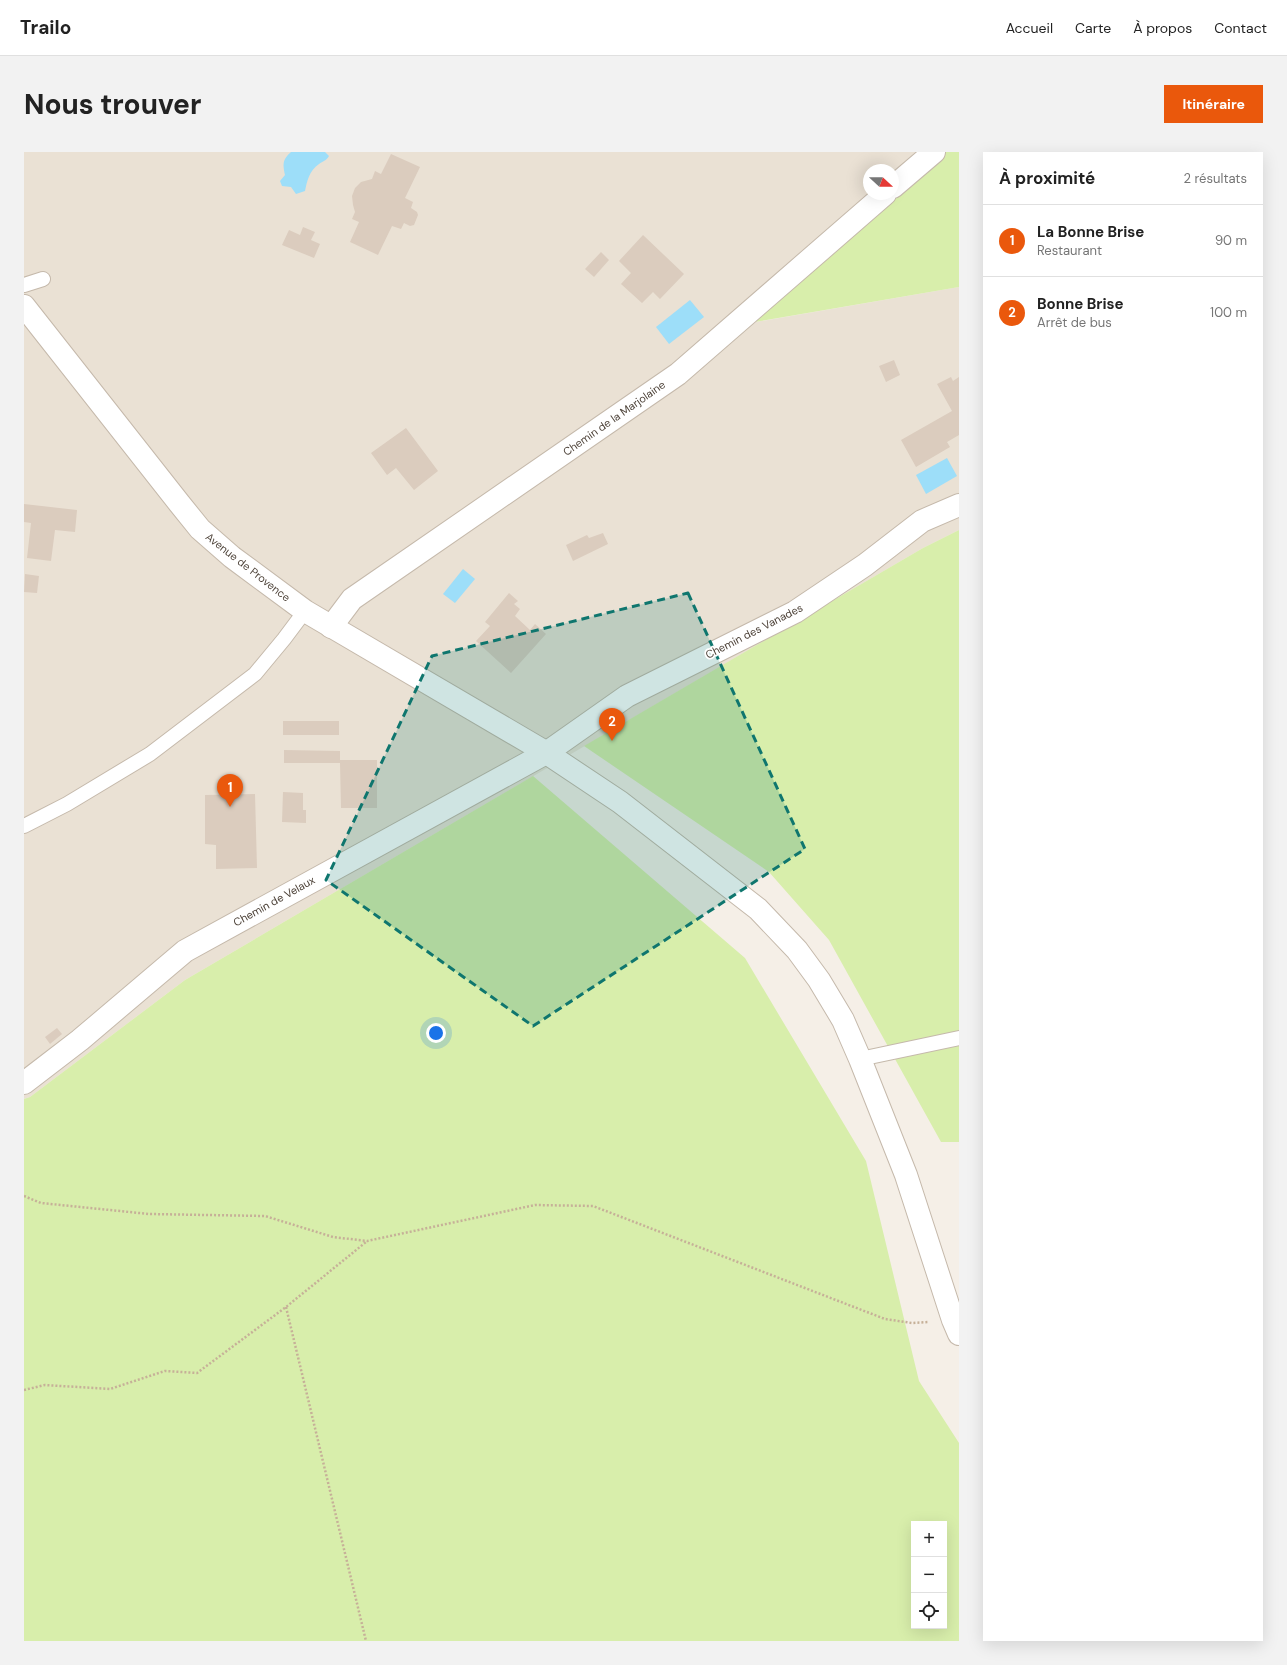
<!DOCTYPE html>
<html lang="fr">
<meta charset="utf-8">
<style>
:root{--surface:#fff;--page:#f2f2f2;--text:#222;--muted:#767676;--line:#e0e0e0;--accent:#ea580c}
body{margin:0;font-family:"DM Sans",sans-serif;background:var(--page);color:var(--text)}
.controls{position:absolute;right:12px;bottom:12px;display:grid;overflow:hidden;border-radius:0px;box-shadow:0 4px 16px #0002}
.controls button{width:36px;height:36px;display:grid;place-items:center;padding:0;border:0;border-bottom:1px solid var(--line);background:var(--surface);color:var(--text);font:20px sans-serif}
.compass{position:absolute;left:839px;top:12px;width:36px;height:36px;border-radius:50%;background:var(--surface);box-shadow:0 4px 16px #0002;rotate:111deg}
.you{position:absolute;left:412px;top:881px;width:14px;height:14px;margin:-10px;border:3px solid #fff;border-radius:50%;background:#1a73e8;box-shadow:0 0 0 6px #1a73e833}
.badge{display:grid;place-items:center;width:26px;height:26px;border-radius:50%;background:var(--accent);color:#fff;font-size:13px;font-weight:700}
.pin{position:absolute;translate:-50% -33px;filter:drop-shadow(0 1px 2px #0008)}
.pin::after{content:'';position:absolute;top:21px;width:14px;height:12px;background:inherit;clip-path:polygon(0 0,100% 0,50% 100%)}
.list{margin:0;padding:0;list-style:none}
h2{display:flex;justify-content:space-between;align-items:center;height:52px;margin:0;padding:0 16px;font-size:17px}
h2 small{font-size:13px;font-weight:400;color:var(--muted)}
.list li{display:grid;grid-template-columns:26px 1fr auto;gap:12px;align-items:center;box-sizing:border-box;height:72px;padding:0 16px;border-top:1px solid var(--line)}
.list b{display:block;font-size:15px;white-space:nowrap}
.list p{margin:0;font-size:13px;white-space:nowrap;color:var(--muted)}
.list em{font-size:13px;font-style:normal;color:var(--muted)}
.icon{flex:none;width:22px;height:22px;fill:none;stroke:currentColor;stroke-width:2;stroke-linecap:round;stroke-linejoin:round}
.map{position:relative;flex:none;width:935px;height:1489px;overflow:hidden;border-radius:0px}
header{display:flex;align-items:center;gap:24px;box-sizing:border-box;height:56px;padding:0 20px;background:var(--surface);border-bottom:1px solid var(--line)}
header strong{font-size:19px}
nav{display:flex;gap:22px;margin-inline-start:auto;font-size:14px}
.intro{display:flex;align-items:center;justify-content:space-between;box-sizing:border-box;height:96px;padding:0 24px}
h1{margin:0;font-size:28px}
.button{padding:10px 18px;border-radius:0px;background:var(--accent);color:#fff;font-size:14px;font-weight:700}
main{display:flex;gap:24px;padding:0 24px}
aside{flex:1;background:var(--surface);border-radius:0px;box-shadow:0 4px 16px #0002}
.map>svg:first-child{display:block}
.residential{fill:#eae1d4}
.green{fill:#d8eeab;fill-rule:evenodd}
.water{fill:#9ddef9}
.building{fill:#dbccbe}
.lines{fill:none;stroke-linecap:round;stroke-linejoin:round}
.service-casing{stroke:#c5b9ab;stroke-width:16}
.minor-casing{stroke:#c5b9ab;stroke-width:24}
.tertiary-casing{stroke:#c5b9ab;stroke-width:24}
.path{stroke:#c6b098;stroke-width:2.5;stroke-dasharray:2 2;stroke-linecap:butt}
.service{stroke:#fff;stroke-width:14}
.minor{stroke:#fff;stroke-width:22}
.tertiary{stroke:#fff;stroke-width:22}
.marked{fill:#0f766e;fill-opacity:0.2;stroke:#0f766e;stroke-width:3;stroke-dasharray:8 5;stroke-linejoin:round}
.labels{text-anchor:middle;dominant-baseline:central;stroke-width:3.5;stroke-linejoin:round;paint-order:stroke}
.street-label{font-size:11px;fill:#4a3f35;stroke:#fff}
</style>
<header>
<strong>Trailo</strong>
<nav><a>Accueil</a><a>Carte</a><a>À propos</a><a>Contact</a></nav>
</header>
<div class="intro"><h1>Nous trouver</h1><a class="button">Itinéraire</a></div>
<main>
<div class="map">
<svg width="935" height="1489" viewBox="0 0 935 1489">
<rect width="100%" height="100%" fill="#f5efe7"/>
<path class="residential" d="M 0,0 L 906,0 L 869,35 L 869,18 L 845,18 L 845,42 L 726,171 L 935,135 L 935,378 L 899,396 L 161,828 L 6,945 L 0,947 Z"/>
<g class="green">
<path d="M 906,0 L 935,0 L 935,135 L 725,171 Z"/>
<path d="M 935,378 L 935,990 L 917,990 L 805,788 L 745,720 L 560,594 L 899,396 Z"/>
<path d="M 509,624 L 721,806 L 842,1009 L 895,1229 L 935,1291 L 935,1489 L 0,1489 L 0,947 L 6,945 L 161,828 ZM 890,1372 L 920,1372 L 920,1474 L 890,1474 Z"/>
</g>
<g class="water">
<path d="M 267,0 L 301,0 L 305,4 C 302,9 299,9 295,12 C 285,19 283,29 281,39 L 272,42 L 267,35 L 258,34 L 256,29 L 261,23 C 259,12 258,8 267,0 Z"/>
<path d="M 666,148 L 680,165 L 645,192 L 632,175 Z"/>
<path d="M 923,306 L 933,324 L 902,342 L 892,323 Z"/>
<path d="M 439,417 L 451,427 L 431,451 L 419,442 Z"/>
</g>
<g class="building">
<path d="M 367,2 L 396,15 L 381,46 L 389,50 L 387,56 L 393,60 L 394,63 L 390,73 L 386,74 L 380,71 L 377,77 L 368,74 L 354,103 L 326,90 L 335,70 L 328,67 L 331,60 L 329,53 L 328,44 L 331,36 L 337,30 L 348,27 L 351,19 L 357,22 Z"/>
<path d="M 279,75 L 291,80 L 287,88 L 296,92 L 290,106 L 258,93 L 265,78 L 276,83 Z"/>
<path d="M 619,83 L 660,122 L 636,147 L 629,140 L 618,151 L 597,132 L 607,121 L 595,109 Z"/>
<path d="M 577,100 L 585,108 L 570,125 L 561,117 Z"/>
<path d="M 870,208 L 876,223 L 862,230 L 855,214 Z"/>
<path d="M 927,225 L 929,229 L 935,225 L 935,283 L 923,290 L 926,295 L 892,315 L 877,288 L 928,259 L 913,232 Z"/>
<path d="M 382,276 L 414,319 L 390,338 L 372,316 L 363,323 L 347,301 Z"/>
<path d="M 0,352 L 53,358 L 51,380 L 31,378 L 27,409 L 3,406 L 7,371 L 0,370 Z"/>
<path d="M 579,381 L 584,392 L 549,409 L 542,393 L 563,383 L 565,386 Z"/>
<path d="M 1,422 L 15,424 L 13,441 L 0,440 Z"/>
<path d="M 485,441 L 494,449 L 490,452 L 496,457 L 491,464 L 506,478 L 511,472 L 522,482 L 487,521 L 452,489 L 466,474 L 461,470 Z"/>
<rect x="259" y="569" width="56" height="14"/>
<path d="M 260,598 L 316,599 L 316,608 L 353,608 L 353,656 L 317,656 L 316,611 L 260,611 Z"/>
<path d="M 259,640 L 279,641 L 279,658 L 282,658 L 282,671 L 258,670 Z"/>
<path d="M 231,642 L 233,716 L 192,717 L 192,693 L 181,692 L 181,643 Z"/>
<path d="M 33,876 L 38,882 L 26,892 L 21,885 Z"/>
</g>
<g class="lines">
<g class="service-casing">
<g id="service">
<path d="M 0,133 L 19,127"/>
<path d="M 0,674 L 43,652 L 126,602 L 231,522 L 260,487 L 281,459"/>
<path d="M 836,907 L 935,886"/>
</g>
</g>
<g class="minor-casing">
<g id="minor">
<path d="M 869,35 L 910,0"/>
<path d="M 307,475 L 328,447 L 654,222 L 861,42"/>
<path d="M 0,931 L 56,888 L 161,799 L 522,601 L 603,544 L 771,460 L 841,413 L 898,369 L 935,353"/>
</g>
</g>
<g class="tertiary-casing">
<path id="tertiary" d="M 0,154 L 155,351 L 176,377 L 208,405 L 281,459 L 518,598 L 596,650 L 734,757 L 773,798 L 795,828 L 819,868 L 836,907 L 882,1023 L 929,1168 L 935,1182"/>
</g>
<g class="path">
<path d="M 0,1044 L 17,1051 L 125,1062 L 241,1064 L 309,1085 L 343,1089 L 511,1053 L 569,1054 L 861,1167 L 888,1171 L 905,1170"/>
<path d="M 262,1155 L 342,1489"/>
<path d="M 0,1238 L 21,1233 L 86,1237 L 141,1219 L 173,1221 L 262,1155 L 342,1090"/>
</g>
<use href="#service" class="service"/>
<use href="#minor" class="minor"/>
<use href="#tertiary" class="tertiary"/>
</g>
<path class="marked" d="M 664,441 L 781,697 L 509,874 L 302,728 L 408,504 Z"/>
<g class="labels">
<g class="street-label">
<text transform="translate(590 266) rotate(-35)">Chemin de la Marjolaine</text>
<text transform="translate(224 415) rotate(38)">Avenue de Provence</text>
<text transform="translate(730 479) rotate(-27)">Chemin des Vanades</text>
<text transform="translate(250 749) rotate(-29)">Chemin de Velaux</text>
</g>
</g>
</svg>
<div class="controls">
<button>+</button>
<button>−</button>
<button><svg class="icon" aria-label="locate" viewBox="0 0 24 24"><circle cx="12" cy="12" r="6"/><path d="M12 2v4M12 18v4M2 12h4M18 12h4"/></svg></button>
</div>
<svg class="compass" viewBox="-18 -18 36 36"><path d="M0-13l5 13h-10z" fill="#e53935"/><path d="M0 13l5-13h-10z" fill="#767676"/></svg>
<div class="you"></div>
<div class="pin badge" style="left:206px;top:655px">1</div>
<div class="pin badge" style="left:588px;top:589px">2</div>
</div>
<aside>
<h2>À proximité<small>2 résultats</small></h2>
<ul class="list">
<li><span class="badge">1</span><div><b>La Bonne Brise</b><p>Restaurant</p></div><em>90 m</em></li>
<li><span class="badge">2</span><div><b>Bonne Brise</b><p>Arrêt de bus</p></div><em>100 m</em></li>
</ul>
</aside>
</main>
